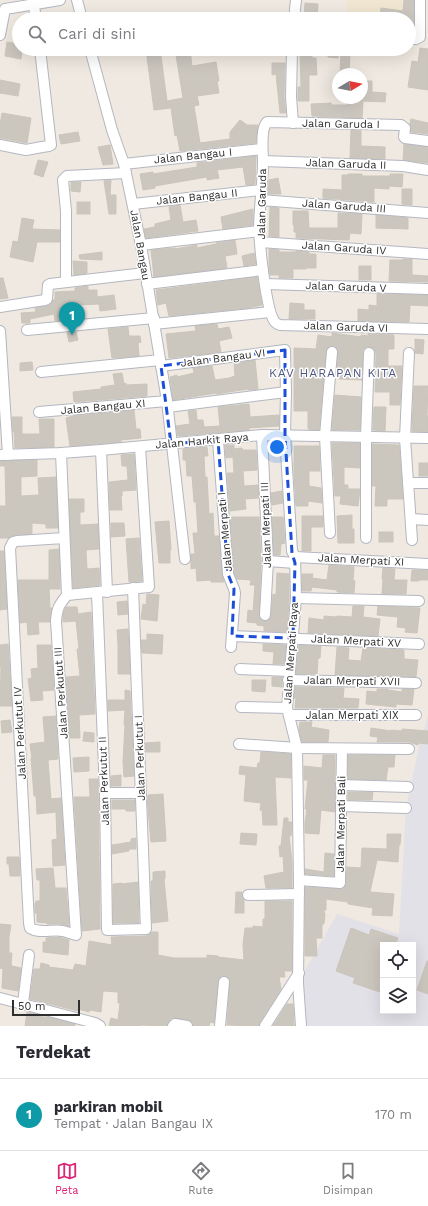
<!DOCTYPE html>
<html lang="id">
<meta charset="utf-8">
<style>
:root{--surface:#fff;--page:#f2f2f3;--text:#2b2b33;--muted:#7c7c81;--line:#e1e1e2;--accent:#db2777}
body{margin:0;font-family:"Work Sans",sans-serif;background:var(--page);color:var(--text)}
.controls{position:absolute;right:12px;bottom:12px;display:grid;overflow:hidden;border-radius:0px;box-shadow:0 4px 16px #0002}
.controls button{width:36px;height:36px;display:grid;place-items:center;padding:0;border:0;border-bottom:1px solid var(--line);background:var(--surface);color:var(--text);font:20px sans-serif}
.compass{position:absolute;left:332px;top:68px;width:36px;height:36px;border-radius:50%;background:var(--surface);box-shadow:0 4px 16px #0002;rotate:80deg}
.scale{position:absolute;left:12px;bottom:10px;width:68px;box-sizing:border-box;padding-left:4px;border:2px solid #2e2e2e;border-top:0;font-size:11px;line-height:14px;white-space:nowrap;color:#2e2e2e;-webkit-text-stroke:3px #fff;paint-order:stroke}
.you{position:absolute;left:277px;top:447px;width:14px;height:14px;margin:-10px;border:3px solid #fff;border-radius:50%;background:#1a73e8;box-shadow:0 0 0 6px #1a73e833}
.badge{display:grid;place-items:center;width:26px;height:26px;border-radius:50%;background:var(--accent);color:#fff;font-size:13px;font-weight:700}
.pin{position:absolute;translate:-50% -33px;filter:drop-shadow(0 1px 2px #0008)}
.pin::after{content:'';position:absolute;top:21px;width:14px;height:12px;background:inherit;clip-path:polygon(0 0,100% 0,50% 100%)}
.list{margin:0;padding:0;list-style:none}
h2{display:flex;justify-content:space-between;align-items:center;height:52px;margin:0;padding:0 16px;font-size:17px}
h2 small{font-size:13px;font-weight:400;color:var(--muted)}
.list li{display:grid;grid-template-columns:26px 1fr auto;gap:12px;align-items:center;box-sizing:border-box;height:72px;padding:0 16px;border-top:1px solid var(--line)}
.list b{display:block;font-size:15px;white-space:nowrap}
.list p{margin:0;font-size:13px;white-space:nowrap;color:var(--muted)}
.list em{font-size:13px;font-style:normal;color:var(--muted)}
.icon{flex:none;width:22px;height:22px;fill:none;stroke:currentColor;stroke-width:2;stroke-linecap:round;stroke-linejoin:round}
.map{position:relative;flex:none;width:428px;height:1026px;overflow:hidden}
.search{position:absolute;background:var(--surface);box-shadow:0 4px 16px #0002;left:12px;right:12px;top:12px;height:44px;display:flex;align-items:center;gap:10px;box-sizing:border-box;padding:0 14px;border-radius:22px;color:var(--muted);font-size:15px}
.sheet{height:124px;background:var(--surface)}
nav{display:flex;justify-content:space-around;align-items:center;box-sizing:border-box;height:56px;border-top:1px solid var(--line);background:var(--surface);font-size:11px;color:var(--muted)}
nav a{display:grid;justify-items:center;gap:2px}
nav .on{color:var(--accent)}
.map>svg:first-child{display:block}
.industrial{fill:#e3e1e8;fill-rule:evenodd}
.education{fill:#f0e6d1}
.building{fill:#cbc7bf;stroke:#cbc5ba}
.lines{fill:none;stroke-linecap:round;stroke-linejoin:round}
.minor-casing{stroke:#b4b7c1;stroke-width:12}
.minor{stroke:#fff;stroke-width:10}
.marked{fill:none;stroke:#1d4ed8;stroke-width:3;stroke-dasharray:8 5;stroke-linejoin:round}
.labels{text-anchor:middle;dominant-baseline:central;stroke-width:3;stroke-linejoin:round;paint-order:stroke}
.street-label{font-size:11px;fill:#2e2e2e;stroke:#fff}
.neighbourhood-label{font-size:12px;letter-spacing:1px;fill:#4d5680;stroke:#fff}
</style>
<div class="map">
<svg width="428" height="1026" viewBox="0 0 428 1026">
<rect width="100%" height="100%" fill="#efe9e1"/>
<path class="industrial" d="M 428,716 L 428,1026 L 301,1026 L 298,983 L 337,914 L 399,934 L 406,808 L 419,747 ZM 383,945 L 413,945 L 413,1011 L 383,1011 Z"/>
<path class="education" d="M 347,0 L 419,0 L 417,38 L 409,37 L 409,19 L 347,19 Z"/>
<g class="building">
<path d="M 404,0 L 414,0 L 414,32 L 409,32 L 409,19 L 380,19 L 381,8 L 403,11 Z"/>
<path d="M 305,3 L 318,4 L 317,19 L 304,19 Z"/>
<path d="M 7,42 L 19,44 L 19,49 L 22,49 L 21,59 L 5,56 Z"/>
<path d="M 420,48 L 428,49 L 428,90 L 408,87 L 412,61 L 418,62 Z"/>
<path d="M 146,49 L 160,49 L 167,101 L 183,98 L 175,49 L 190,49 L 192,66 L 216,62 L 219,81 L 217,81 L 219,93 L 197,96 L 199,105 L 194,106 L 200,143 L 230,139 L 230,132 L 240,120 L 247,125 L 258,125 L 256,143 L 180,151 L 177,135 L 175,136 L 171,108 L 154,110 Z"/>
<path d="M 300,49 L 312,49 L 312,58 L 316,58 L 317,75 L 309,75 L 309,101 L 298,101 L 298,87 L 301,87 Z"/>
<path d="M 328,49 L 339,49 L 338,58 L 328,57 Z"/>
<path d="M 341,53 L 350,53 L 349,74 L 340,74 Z"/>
<path d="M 272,63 L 285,63 L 284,97 L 286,113 L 280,113 L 276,74 L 272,75 Z"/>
<path d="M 0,80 L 20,84 L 18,96 L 0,93 Z"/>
<path d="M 363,81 L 372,81 L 372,92 L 386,93 L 385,102 L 363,101 L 362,118 L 312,116 L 311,104 L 331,103 L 332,105 L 347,105 L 347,98 L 362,98 Z"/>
<path d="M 2,113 L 31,118 L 27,143 L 0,138 L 0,125 Z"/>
<path d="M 411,119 L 428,123 L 428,134 L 411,132 L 410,124 Z"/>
<path d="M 351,130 L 361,131 L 361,146 L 385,147 L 385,159 L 350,158 Z"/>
<path d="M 78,132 L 80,141 L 61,144 L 59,135 Z"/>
<path d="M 404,144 L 428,147 L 428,163 L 403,160 Z"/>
<path d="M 110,145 L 113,164 L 103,165 L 98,147 Z"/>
<path d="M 256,156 L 255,184 L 246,185 L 243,167 L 217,170 L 219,178 L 207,180 L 207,177 L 155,186 L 155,188 L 143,190 L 140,174 L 153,172 L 153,174 L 197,167 L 197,163 Z"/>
<path d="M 38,160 L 48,162 L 43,177 L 34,174 Z"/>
<path d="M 348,174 L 362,174 L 362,176 L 390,176 L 390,174 L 403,174 L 402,187 L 389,186 L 389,189 L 374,188 L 374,202 L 323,198 L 323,189 L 342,190 L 342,175 L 348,175 Z"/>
<path d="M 278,178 L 281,194 L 268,194 L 269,180 Z"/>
<path d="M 111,180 L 110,195 L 116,195 L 116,214 L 109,214 L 104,181 Z"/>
<path d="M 71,182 L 81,182 L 80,192 L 71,191 Z"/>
<path d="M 402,189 L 412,189 L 412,205 L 402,204 Z"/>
<rect x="77" y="202" width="13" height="12"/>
<path d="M 180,205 L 183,222 L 196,220 L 198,231 L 146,238 L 144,229 L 155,227 L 155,224 L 171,220 L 169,207 Z"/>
<path d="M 270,207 L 279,208 L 279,237 L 269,236 Z"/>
<path d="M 253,209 L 253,225 L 223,229 L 221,217 Z"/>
<path d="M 293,211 L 308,211 L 309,228 L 338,228 L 338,213 L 362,214 L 361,234 L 350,233 L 349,240 L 296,238 L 296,232 L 294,232 L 294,225 L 293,225 Z"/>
<path d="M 376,215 L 408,218 L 408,229 L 376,228 Z"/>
<path d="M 22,218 L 34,220 L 32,229 L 60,230 L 60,242 L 37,242 L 33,262 L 10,257 L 13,241 L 18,242 Z"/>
<path d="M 235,240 L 237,254 L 225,256 L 227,268 L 154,277 L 151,250 L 175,248 L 175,249 L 197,245 L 197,248 L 216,244 L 216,243 Z"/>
<path d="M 269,249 L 279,250 L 279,252 L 296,252 L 296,251 L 309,252 L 309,254 L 316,254 L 316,268 L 306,268 L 306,269 L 293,269 L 293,278 L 279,278 L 279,275 L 270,275 L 269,265 Z"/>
<path d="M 102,252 L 102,260 L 80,259 L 79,255 Z"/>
<path d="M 254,253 L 256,264 L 244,266 L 242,256 Z"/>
<path d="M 403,259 L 412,259 L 412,275 L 428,276 L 428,282 L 389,281 L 390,260 L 403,260 Z"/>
<path d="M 73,261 L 87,262 L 87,273 L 74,275 Z"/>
<rect x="359" y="266" width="12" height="14"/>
<path d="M 257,277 L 262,305 L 248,308 L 169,316 L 166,303 L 158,305 L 156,290 Z"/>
<path d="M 0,278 L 3,278 L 8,298 L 0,299 Z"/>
<path d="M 88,286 L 88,290 L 97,290 L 97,297 L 114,295 L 116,309 L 100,311 L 99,304 L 77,305 L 78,319 L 55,321 L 54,314 L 30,319 L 30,323 L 22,323 L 21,313 L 36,312 L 35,308 L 50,305 L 53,300 L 55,300 L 55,292 L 75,291 L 75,288 Z"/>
<path d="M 377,294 L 428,295 L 428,306 L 410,305 L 409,322 L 358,321 L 358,309 L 369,310 L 369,305 L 377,306 Z"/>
<path d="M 290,303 L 304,304 L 304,310 L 315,310 L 315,319 L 289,319 Z"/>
<path d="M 217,324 L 218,329 L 229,327 L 232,338 L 219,341 L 221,352 L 169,358 L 166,334 L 196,331 L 195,326 Z"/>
<path d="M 128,327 L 129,336 L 140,336 L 141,342 L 138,343 L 139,356 L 112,358 L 108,329 Z"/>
<path d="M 76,332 L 78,340 L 69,342 L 67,333 Z"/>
<path d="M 332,333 L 361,337 L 361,335 L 368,336 L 368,334 L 394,335 L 394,349 L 388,349 L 388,366 L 402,366 L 400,405 L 390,405 L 390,392 L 375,392 L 376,353 L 373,348 L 370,347 L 366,347 L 363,350 L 362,380 L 339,379 L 339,377 L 336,377 L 338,350 L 335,346 L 330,346 L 327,348 L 326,351 L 319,430 L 308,429 L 308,411 L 294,411 L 294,348 L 316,349 L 318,335 L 332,337 Z"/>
<path d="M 415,339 L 424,340 L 423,354 L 415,353 Z"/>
<path d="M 255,360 L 258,389 L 249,390 L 248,389 L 216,394 L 216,393 L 173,400 L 170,377 L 177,375 L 177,377 L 194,373 L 193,368 L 212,366 L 215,380 L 229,378 L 235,376 L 234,363 Z"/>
<path d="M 32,362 L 33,370 L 20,371 L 20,363 Z"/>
<path d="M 122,373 L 124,384 L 126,383 L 126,385 L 147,384 L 147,396 L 74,402 L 73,392 L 101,389 L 101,387 L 115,385 L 113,374 Z"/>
<path d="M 414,386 L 428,386 L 427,416 L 428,416 L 428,432 L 412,431 Z"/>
<path d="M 335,395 L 361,397 L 360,430 L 332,430 Z"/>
<path d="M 249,404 L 250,417 L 279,415 L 279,426 L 249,428 L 249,430 L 178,436 L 176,426 L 190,424 L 188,411 L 196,410 L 197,420 L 203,420 L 204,427 L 220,426 L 218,407 Z"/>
<path d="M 374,407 L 386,407 L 385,431 L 373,430 Z"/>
<path d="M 134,410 L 136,429 L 140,429 L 141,438 L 121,440 L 121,442 L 70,446 L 66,418 L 76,415 Z"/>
<path d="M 12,417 L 22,417 L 22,434 L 40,434 L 39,419 L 54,419 L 54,447 L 15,448 L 14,432 L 13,432 Z"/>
<path d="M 332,443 L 360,443 L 360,468 L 344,467 L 344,485 L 348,485 L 348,489 L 360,489 L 358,506 L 340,504 L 341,496 L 335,496 Z"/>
<path d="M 372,444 L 399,445 L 403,499 L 387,499 L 387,506 L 375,506 L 376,486 L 372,486 Z"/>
<path d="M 225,445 L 234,445 L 234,449 L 242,448 L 243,450 L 256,450 L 257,470 L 243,471 L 244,486 L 258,485 L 259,498 L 245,499 L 246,509 L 230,511 L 227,473 L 234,473 L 233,457 L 226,458 Z"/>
<path d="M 294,446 L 319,446 L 320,471 L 309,471 L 309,486 L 321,488 L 322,503 L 308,501 L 308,506 L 296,506 L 294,472 Z"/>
<path d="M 207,447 L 208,456 L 204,456 L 205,477 L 207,477 L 209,514 L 213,513 L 214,536 L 219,536 L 222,574 L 224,582 L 211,582 L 211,580 L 197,581 L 196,568 L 191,569 L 191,554 L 195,554 L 193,533 L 198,533 L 196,502 L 194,502 L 192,476 L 187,476 L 186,460 L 183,460 L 183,449 Z"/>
<path d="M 134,454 L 136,490 L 122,491 L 122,496 L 121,496 L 122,510 L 110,510 L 109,482 L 128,480 L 127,466 L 122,466 L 121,455 Z"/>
<path d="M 37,460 L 37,476 L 21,477 L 21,496 L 39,495 L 38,478 L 56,477 L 58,528 L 46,528 L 46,524 L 32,523 L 32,534 L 16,535 L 11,536 L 8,538 L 0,538 L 0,506 L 6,506 L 5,466 L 0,466 L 0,461 Z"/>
<rect x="419" y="463" width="9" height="13"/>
<path d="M 282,491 L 283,503 L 272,505 L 271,493 Z"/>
<path d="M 69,499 L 84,499 L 84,512 L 80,512 L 80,525 L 98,524 L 99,549 L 86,550 L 87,569 L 99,568 L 100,585 L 73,588 Z"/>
<path d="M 352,515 L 352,529 L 354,529 L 354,543 L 338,543 L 337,516 Z"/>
<path d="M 302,516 L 323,516 L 323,527 L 311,527 L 311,551 L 302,551 Z"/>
<path d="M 230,517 L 259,517 L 261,561 L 259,615 L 259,618 L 262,621 L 268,621 L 271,616 L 273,594 L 276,595 L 277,573 L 289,574 L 289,598 L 287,632 L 264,631 L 264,626 L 257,625 L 257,623 L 247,622 L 248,610 L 253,611 L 255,585 L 250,585 L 251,580 L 237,579 L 234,573 Z"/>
<path d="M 272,517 L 283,517 L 285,543 L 281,544 L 280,555 L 274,555 Z"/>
<path d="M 169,521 L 171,550 L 170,550 L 170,563 L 159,563 L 155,522 Z"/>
<path d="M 111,523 L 124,523 L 125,536 L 111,537 Z"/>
<rect x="379" y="532" width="14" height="10"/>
<path d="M 139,538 L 142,581 L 129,582 L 126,539 Z"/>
<path d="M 59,549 L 60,589 L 49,589 L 50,608 L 52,608 L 50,622 L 38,622 L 39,634 L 28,635 L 27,622 L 20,623 L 18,580 L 49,580 L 49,550 Z"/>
<path d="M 0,551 L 4,551 L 7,609 L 0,610 Z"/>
<path d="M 329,565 L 354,567 L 353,580 L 355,581 L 354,593 L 337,592 L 337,590 L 312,587 L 311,591 L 302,591 L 302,574 L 313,574 L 312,578 L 327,580 Z"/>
<path d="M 383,568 L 395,569 L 394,580 L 407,580 L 406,594 L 382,594 L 383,579 L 382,579 Z"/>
<path d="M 412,570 L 428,570 L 428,580 L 419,580 L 419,581 L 411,581 Z"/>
<path d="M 147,594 L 159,595 L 157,621 L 141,619 L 143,604 L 146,605 Z"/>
<path d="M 127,601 L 128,614 L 118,615 L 117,602 Z"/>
<path d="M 353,606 L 364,606 L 363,617 L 380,619 L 378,636 L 308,633 L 309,618 L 324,620 L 324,616 L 337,617 L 337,616 L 352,617 Z"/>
<path d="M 378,606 L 420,608 L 417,633 L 405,632 L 406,628 L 397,627 L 398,617 L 377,615 Z"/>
<path d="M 66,607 L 77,607 L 78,614 L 91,612 L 95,714 L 79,715 L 80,738 L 70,738 L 66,677 L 80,676 L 77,649 L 79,649 L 76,621 L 63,622 L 63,614 Z"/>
<path d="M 128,629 L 130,674 L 118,674 L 118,644 L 117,630 Z"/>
<path d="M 147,634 L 163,635 L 162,654 L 142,653 L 141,640 L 147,640 Z"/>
<path d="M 8,644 L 12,706 L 0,706 L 1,667 L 0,667 L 0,645 Z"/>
<path d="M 263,644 L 286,645 L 284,664 L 273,664 L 274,652 L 263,651 Z"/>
<path d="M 37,645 L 51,645 L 54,690 L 42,691 L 43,700 L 31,701 L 28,679 L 32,678 L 31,669 L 38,668 Z"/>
<path d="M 299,645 L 321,646 L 320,658 L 318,658 L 317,674 L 296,674 Z"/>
<path d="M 337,647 L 349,648 L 348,660 L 361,661 L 363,648 L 404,650 L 404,659 L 418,660 L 416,677 L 335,675 Z"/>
<path d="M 272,677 L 282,677 L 282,687 L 272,686 Z"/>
<path d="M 252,680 L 266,680 L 265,692 L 252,691 Z"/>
<path d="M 295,687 L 344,688 L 343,698 L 359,699 L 358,708 L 295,708 L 296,698 L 294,698 Z"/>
<path d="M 377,689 L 388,689 L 388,690 L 402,692 L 402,689 L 414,689 L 412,705 L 396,704 L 396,707 L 366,704 L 367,691 L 377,692 Z"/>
<path d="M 125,690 L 130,691 L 134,776 L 124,777 L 123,762 L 125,725 L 124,725 L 125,710 L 108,711 L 108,700 L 125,700 Z"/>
<path d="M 56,716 L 58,759 L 48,760 L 51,799 L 61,798 L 65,865 L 53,866 L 52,840 L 57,839 L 56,812 L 37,814 L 36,796 L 34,796 L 31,758 L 32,758 L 30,744 L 45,742 L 43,717 Z"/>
<path d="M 10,720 L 12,732 L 2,733 L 1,721 Z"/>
<path d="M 300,722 L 312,722 L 311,727 L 329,730 L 328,742 L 302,742 L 299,729 Z"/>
<path d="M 371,728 L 391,731 L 391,730 L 402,731 L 402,729 L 428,731 L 428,744 L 418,743 L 418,745 L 409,742 L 377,742 L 378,737 L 370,736 Z"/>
<path d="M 84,732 L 94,733 L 94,742 L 83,741 Z"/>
<path d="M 160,742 L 160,752 L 146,752 L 145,743 Z"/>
<path d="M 261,752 L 291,754 L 291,778 L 275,777 L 277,825 L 263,825 L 262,810 L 260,810 L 261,803 L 244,801 L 246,775 L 239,774 L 240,766 L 257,768 L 258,763 L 260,763 Z"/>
<path d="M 323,755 L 335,755 L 335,812 L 321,810 L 319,834 L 305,833 L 305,823 L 307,809 L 305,809 L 308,780 L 304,780 L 304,766 L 322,768 Z"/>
<path d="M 348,755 L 395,755 L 394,767 L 388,767 L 386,780 L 348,779 Z"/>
<path d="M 89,757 L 89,771 L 74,772 L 73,758 Z"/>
<path d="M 121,775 L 121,786 L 111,786 L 111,776 Z"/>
<path d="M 89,779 L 98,779 L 100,929 L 82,931 L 74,797 L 90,797 Z"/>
<path d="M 348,792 L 373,792 L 372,800 L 348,800 Z"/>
<path d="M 163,794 L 166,841 L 151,842 L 147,797 L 148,797 L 148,795 Z"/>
<path d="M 112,800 L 135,800 L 135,811 L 126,811 L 126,809 L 112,809 Z"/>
<path d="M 284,818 L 288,818 L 288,822 L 292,822 L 291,836 L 289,836 L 292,862 L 292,888 L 266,888 L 264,876 L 284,872 L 283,856 L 280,857 L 279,846 L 281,846 Z"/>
<path d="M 241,833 L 257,834 L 256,845 L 240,844 Z"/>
<path d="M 387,834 L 401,834 L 400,845 L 399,845 L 398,862 L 377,860 L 370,892 L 394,894 L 392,916 L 372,915 L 373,908 L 348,904 L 348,902 L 326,899 L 326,910 L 324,910 L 324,913 L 325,913 L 324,924 L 322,924 L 322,938 L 316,938 L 317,956 L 305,956 L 305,887 L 340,889 L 343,889 L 346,884 L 347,867 L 361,868 L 362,848 L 387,849 Z"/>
<path d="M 136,838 L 136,849 L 129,849 L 129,851 L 112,854 L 112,845 L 131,842 L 131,839 Z"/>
<path d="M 325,853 L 334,854 L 334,876 L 305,874 L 305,869 L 324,872 Z"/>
<path d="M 7,857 L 19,857 L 20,876 L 10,876 L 9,864 L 7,864 Z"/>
<path d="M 53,868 L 55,888 L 66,888 L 69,926 L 60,924 L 47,924 L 47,923 L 37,922 L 37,913 L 35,913 L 35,903 L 36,903 L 36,901 L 40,901 L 40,880 L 37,880 L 36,869 Z"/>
<path d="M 165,871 L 165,879 L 164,879 L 168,921 L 152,923 L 151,881 L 153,881 L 153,872 Z"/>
<path d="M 138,882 L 139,923 L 113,923 L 113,884 L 122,883 L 122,884 Z"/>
<path d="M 236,892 L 242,892 L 242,896 L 244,900 L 244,913 L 235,913 Z"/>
<path d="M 265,901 L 292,901 L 292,971 L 284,971 L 285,977 L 279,977 L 281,989 L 260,1022 L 259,1026 L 227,1025 L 230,982 L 230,979 L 225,976 L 221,976 L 218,981 L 214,1023 L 210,1022 L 209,1026 L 193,1026 L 191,1021 L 176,1018 L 170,1019 L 167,1026 L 141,1025 L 141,1026 L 109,1026 L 111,1018 L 118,1020 L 120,1003 L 118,1003 L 118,992 L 103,991 L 101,1012 L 90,1010 L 89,1012 L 78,1009 L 78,1011 L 30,999 L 34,969 L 40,969 L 41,963 L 49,965 L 49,967 L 73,970 L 75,964 L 86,966 L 89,941 L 112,945 L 111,937 L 146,936 L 152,932 L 158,932 L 158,955 L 174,958 L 207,958 L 207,955 L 218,956 L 218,957 L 244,960 L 243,945 L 245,928 L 253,928 L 253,926 L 263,927 L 263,919 L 265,919 Z"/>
<path d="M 0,924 L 11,925 L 9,937 L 9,953 L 12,953 L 11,964 L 12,966 L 21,968 L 18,991 L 2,988 L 3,969 L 0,968 Z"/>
<path d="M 351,928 L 369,935 L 371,929 L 398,938 L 395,945 L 383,945 L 383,982 L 380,992 L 353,983 L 355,978 L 336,971 Z"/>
<path d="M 59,937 L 69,940 L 68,955 L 43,952 L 43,942 L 46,942 L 46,938 Z"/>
<path d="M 427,961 L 428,961 L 428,994 L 417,990 Z"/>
<path d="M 287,1004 L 293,1004 L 294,1026 L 273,1026 Z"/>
<path d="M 27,1012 L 36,1014 L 36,1016 L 52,1018 L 75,1024 L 75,1026 L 25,1026 Z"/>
</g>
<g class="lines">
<g class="minor-casing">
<g id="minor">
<path d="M 33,0 L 36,19"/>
<path d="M 77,0 L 82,19"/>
<path d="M 294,19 L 296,0"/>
<path d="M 0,35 L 5,9 L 60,0"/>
<path d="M 409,39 L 416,39 L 420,37 L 420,0"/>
<path d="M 90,49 L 112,130 L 124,164 L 141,245 L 167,401 L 185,559"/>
<path d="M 292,49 L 291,97 L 293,123"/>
<path d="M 428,141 L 405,138 L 404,137 L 405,128 L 401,125 L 267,122 C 260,130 263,150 263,161 C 263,184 259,208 259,231 C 260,247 266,312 275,322 C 277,324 278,324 280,325 L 428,329"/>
<path d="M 0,145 L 26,150 L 42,147 L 49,146 L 51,145 L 40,49"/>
<path d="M 263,161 L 403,166 L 428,170"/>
<path d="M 124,164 L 262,149"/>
<path d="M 261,200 L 428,213"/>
<path d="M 133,204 L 261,190"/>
<path d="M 260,242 L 428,254"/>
<path d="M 141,245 L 259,231"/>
<path d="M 66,282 L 66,211 L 63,180 L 67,176 L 126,173"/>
<path d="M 147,284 L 263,270"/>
<path d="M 265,284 L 428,289"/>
<path d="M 0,307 L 45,300 L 47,299 L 48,285 L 50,284 L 145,273"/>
<path d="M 154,324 L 270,312"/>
<path d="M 27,330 L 154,318"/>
<path d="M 0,331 L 8,455"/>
<path d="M 409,353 L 405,438 L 412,540"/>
<path d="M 161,366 L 285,350 L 286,392 L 285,435 L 292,551 L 295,557 L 296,598 L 287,708 L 297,748 L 299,880 L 298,983 L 301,1026"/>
<path d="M 41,372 L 160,360"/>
<path d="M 168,407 L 286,392"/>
<path d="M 39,412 L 167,401"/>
<path d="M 262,435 L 268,561 L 265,615"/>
<path d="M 218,440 L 228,574 L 234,589 L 235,593 L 231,647"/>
<path d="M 101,450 L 107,592"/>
<path d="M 61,453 L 67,595 C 59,605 57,608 56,621 L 76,935 C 72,934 67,932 63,931 C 53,929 39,934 30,928 L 29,923 L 10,548 L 13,542 L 17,541 L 64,538"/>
<path d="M 0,455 L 61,453 L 101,450 L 262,435 L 428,438"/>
<path d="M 408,483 L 428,483"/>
<path d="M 411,519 L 428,520"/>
<path d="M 330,533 L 325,436 L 332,352"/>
<path d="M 366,538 L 366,437 L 369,353"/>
<path d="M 295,557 L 428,564"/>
<path d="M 268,561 L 295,563"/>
<path d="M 97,593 L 105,793 L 107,930 L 146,929 L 133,588"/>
<path d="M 67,595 L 149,587 L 140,447"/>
<path d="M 296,598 L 419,601"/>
<path d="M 232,636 L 419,644"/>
<path d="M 240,669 L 289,671"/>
<path d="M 288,680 L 416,683"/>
<path d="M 241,707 L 287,708"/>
<path d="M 289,715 L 416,715"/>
<path d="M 239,744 L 297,748 L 409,749"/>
<path d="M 341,785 L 408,787"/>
<path d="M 105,793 L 141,793"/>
<path d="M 341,806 L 406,808"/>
<path d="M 299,880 L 340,883 L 342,749"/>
<path d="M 248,895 L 299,894"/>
<path d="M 0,998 L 95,1023 L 100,1026"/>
<path d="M 23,1003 L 29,955"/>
<path d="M 173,1026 L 175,1024 L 187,1026"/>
<path d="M 220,1026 L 224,982"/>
<path d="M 265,1026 L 299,973"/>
</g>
</g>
<use href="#minor" class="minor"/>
</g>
<path class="marked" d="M 285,350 L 285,435 L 292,553 L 295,563 L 293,638 L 232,636 L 234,589 L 228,574 L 218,440 L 171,444 L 161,366 Z"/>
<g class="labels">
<g class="street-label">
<text transform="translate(341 124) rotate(1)">Jalan Garuda I</text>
<text transform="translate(193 156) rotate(-6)">Jalan Bangau I</text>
<text transform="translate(346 164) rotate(2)">Jalan Garuda II</text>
<text transform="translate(197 197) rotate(-6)">Jalan Bangau II</text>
<text transform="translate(262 204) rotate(-89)">Jalan Garuda</text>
<text transform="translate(344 206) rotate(4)">Jalan Garuda III</text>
<text transform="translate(140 245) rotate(80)">Jalan Bangau</text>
<text transform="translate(344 248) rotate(4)">Jalan Garuda IV</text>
<text transform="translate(346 287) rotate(2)">Jalan Garuda V</text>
<text transform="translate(346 327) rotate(2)">Jalan Garuda VI</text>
<text transform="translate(223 358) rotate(-7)">Jalan Bangau VI</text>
<text transform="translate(103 407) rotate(-5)">Jalan Bangau XI</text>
<text transform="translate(202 441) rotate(-5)">Jalan Harkit Raya</text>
<text transform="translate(266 525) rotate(-92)">Jalan Merpati III</text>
<text transform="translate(225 532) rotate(-95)">Jalan Merpati I</text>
<text transform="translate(361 560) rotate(3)">Jalan Merpati XI</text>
<text transform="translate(356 641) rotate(3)">Jalan Merpati XV</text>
<text transform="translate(291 653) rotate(-86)">Jalan Merpati Raya</text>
<text transform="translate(352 681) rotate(1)">Jalan Merpati XVII</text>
<text transform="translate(61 693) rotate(-94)">Jalan Perkutut III</text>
<text x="352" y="715">Jalan Merpati XIX</text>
<text transform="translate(20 733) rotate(-93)">Jalan Perkutut IV</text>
<text transform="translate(140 758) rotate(-92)">Jalan Perkutut I</text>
<text transform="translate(104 781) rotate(-92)">Jalan Perkutut II</text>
<text transform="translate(341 824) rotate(-89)">Jalan Merpati Bali</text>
</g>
<g class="neighbourhood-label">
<text x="333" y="373">KAV HARAPAN KITA</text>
</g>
</g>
</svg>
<div class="controls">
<button><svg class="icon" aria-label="locate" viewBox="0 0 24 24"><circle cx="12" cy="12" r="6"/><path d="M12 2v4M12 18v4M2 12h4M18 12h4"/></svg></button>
<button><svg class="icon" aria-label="layers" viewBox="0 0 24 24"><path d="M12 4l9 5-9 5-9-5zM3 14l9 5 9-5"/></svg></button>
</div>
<svg class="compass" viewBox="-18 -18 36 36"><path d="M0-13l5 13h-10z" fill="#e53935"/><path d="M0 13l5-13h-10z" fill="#7c7c81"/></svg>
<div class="scale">50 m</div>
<div class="you"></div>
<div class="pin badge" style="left:72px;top:335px;background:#0f9aa8">1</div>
<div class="search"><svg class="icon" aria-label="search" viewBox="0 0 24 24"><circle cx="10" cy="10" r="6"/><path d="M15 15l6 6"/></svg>Cari di sini</div>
</div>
<section class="sheet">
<h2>Terdekat<small></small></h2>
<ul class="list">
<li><span class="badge" style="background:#0f9aa8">1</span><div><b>parkiran mobil</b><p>Tempat · Jalan Bangau IX</p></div><em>170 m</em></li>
</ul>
</section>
<nav>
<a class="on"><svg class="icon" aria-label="map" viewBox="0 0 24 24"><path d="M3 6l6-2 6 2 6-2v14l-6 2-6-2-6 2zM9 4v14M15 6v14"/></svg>Peta</a>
<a><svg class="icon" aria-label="directions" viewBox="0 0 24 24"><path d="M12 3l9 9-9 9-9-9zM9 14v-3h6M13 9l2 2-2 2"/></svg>Rute</a>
<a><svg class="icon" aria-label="saved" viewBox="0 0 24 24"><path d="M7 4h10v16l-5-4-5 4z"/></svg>Disimpan</a>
</nav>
